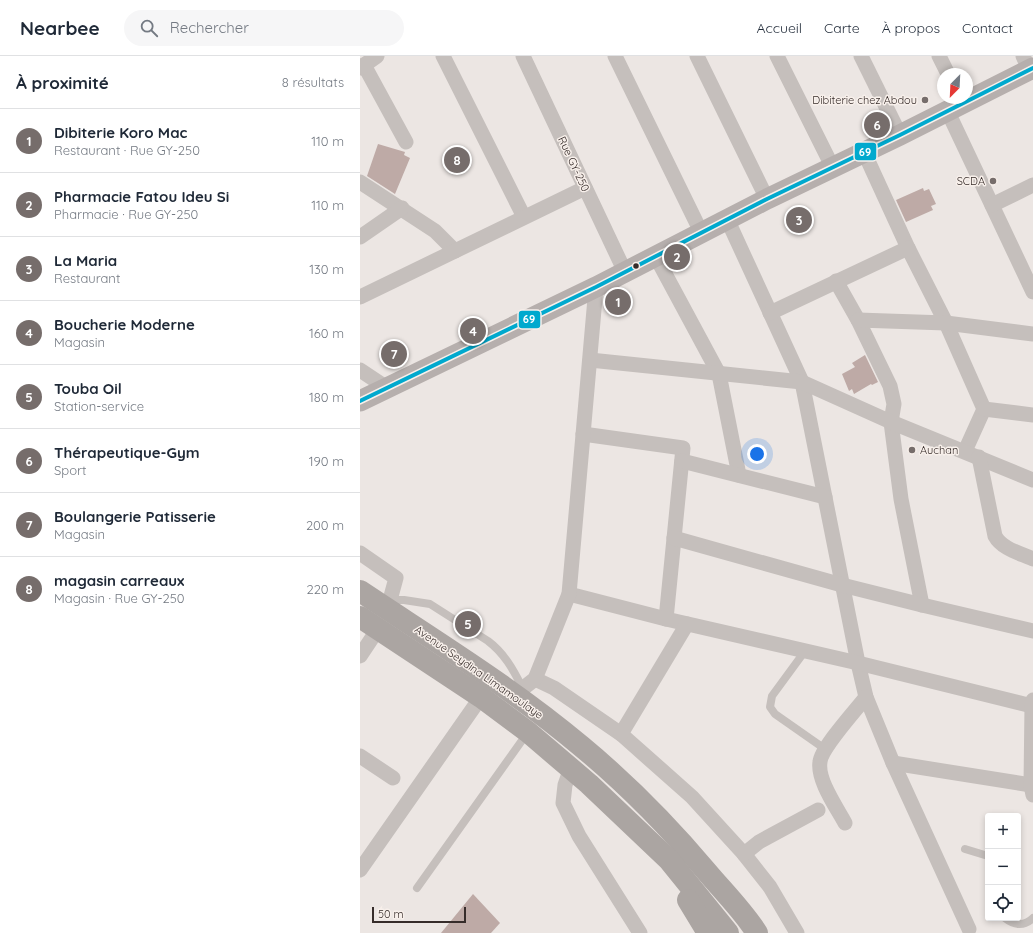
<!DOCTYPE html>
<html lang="fr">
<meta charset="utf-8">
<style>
:root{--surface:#fff;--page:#f6f6f7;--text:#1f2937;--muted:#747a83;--line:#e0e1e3;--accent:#766d6b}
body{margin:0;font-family:Quicksand,sans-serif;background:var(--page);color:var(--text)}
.controls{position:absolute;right:12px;bottom:12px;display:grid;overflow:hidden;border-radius:4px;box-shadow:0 2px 6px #0003}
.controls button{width:36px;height:36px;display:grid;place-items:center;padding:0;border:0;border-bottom:1px solid var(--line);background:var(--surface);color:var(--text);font:20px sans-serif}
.compass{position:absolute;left:577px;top:12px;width:36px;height:36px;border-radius:50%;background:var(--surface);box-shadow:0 2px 6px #0003;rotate:204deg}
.scale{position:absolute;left:12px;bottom:10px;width:94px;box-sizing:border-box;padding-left:4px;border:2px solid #362c2a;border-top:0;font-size:11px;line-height:14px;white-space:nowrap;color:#362c2a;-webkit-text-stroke:3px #f8f0eb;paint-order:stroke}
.you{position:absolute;left:397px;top:398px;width:14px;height:14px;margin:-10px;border:3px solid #fff;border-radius:50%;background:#1a73e8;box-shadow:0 0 0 6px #1a73e833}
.badge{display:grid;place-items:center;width:26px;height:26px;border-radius:50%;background:var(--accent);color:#fff;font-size:13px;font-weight:700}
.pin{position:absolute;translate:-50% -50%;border:2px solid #fff;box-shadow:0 1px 4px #0006}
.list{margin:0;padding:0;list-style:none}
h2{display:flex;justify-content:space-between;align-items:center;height:52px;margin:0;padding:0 16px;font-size:17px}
h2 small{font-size:13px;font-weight:400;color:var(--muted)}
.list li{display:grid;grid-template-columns:26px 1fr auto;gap:12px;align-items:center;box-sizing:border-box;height:64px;padding:0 16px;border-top:1px solid var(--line)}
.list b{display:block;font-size:15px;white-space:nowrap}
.list p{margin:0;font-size:13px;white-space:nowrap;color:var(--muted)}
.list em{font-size:13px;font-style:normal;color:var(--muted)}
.icon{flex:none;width:22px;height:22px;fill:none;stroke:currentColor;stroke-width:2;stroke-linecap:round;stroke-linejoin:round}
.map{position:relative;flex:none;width:673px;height:877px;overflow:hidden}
header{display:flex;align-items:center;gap:24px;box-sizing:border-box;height:56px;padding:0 20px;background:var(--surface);border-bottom:1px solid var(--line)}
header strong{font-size:19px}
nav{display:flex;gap:22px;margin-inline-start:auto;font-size:14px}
.search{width:280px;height:36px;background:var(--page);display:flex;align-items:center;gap:10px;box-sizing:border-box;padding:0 14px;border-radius:22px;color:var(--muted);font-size:15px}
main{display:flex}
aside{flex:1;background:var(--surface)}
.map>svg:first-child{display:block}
.building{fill:#beaaa6}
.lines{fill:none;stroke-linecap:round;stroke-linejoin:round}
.lane{stroke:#c5bfbc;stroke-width:8}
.street{stroke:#c5bfbc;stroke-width:15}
.secondary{stroke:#b6afad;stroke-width:21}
.highway{stroke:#aba5a2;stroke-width:22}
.bus-1-casing{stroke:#f8f0eb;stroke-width:7}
.bus-1{stroke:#00a9ce;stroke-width:4}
.poi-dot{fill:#766d6b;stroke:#f8f0eb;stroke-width:1.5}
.bus-dot{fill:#362c2a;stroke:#f8f0eb;stroke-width:1.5}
.labels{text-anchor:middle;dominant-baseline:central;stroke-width:3;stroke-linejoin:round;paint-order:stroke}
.poi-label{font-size:11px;fill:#362c2a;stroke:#f8f0eb;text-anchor:end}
.street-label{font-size:11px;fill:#362c2a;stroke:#f8f0eb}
.line-badge{stroke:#f8f0eb;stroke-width:1.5}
.badge-label{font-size:11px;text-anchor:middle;font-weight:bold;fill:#fff}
</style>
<header>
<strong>Nearbee</strong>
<div class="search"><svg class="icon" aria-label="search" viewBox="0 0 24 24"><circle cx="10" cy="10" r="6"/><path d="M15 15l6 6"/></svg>Rechercher</div>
<nav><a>Accueil</a><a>Carte</a><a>À propos</a><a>Contact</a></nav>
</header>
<main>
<aside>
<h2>À proximité<small>8 résultats</small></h2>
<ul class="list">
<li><span class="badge">1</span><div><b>Dibiterie Koro Mac</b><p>Restaurant · Rue GY-250</p></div><em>110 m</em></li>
<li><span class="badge">2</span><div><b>Pharmacie Fatou Ideu Si</b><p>Pharmacie · Rue GY-250</p></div><em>110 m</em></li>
<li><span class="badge">3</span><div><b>La Maria</b><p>Restaurant</p></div><em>130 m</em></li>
<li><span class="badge">4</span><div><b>Boucherie Moderne</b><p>Magasin</p></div><em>160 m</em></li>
<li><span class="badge">5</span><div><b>Touba Oil</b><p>Station-service</p></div><em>180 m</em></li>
<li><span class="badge">6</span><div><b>Thérapeutique-Gym</b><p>Sport</p></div><em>190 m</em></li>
<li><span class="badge">7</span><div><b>Boulangerie Patisserie</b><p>Magasin</p></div><em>200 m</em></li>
<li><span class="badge">8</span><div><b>magasin carreaux</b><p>Magasin · Rue GY-250</p></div><em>220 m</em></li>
</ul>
</aside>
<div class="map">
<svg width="673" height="877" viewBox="0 0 673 877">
<rect width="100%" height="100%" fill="#ece6e3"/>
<g class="building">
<path d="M 18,88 L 45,96 L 44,99 L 50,102 L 35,138 L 7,120 Z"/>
<path d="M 563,132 L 564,135 L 569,133 L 576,148 L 571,150 L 573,154 L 546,166 L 536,144 Z"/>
<path d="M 505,299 L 518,326 L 512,329 L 511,328 L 494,338 L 492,333 L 489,335 L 482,318 L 495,311 L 492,307 Z"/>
<path d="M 113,838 L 140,867 L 131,877 L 81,877 Z"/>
</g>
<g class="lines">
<g class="lane">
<path d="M 30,544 L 44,544 L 70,548 L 128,585 C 144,597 153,613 162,631"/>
<path d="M 445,595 L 412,640 L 410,651 L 415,658 L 465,693"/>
<path d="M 605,793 L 628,800"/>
<path d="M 57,832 L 168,676"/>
<path d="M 645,862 C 654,869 664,871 673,862"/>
</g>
<g class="street">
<path d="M 83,0 L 164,161"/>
<path d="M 163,0 L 265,216"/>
<path d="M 255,0 L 342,178"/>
<path d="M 337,0 L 407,143"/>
<path d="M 417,0 L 473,112"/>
<path d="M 501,0 L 540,79"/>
<path d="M 579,0 L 588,18"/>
<path d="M 663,0 L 669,13"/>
<path d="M 4,9 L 46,86"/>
<path d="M 0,12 L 17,0"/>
<path d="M 587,54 L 673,236"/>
<path d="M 504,96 L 548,192 L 586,267 L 624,353 L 605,395"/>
<path d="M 0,126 L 75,175 L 95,195"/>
<path d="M 632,149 L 673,129"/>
<path d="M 365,166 L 368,165 L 442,326 L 498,607 L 506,641 L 533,707 L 609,873"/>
<path d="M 0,181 L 42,152"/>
<path d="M 296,201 L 359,318 L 379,419"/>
<path d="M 476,225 L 498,264 L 530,330 L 534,348 L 531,366 L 541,443 L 562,549"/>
<path d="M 0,241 L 225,132"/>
<path d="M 410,257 L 548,192"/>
<path d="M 498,264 L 586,267 L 673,278"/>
<path d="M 230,304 L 442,326 L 531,366 L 673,424"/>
<path d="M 0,314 L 27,332"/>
<path d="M 624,353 L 673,359"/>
<path d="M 223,378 L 323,392 L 306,563"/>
<path d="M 619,401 L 635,480 C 642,493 660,497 673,503"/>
<path d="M 322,405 L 465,441"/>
<path d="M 314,482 L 482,529 L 562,549 L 673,575"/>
<path d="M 0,497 L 36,522 L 30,544 L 30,555"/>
<path d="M 209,538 L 306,563 L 498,607 L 672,650"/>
<path d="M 0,600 L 18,573"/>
<path d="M 175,623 L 194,632 L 261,678 L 332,741 L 384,798 L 410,831 L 437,877"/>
<path d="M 148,634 L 166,630 L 175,623 L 209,538 L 236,231"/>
<path d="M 261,678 L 327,568"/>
<path d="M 0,700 L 33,722"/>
<path d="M 533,707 L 671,729"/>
<path d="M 211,712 L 205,729 L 203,747 L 219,780 L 280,877"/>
<path d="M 673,739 L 671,729 L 672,650 L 673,644"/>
<path d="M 485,767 C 477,752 457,724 460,706 C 461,692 496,654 506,641"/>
<path d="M 384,798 L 399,786 L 458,754"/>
<path d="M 0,814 L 121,641"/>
</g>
<path class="secondary" d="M 0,345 L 236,231 L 407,143 L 540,79 L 673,12"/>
<g class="highway">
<path d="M 0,535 C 75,585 152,632 221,690 C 267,728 309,771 347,816 C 363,835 384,856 397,877"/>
<path d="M 0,561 L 121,641 L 168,676 L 229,728 L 309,804 L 368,877"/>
<path d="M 328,844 L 348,877"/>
</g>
<g class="bus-1-casing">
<path id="bus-1" d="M 0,345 L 236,231 L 407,143 L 540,79 L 673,12"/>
</g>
<use href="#bus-1" class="bus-1"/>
</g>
<g class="poi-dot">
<circle cx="565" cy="44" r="4"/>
<circle cx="633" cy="125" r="4"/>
<circle cx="552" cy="394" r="4"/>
</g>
<circle class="bus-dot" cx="276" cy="210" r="3.5"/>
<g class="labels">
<g class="poi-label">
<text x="557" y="44">Dibiterie chez Abdou</text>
<text x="625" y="125">SCDA</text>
<text x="560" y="394" text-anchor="start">Auchan</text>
</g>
<g class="street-label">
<text transform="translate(214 108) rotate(65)">Rue GY-250</text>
<text transform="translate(119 616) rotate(35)">Avenue Seydina Limamoulaye</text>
</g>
</g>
<g class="line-badge">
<rect x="494" y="86" width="23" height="19" rx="4" fill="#00a9ce"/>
<rect x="158" y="254" width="23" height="19" rx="4" fill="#00a9ce"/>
</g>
<g class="badge-label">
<text x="505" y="100">69</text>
<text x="169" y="267">69</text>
</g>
</svg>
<div class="controls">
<button>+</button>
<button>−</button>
<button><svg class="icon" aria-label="locate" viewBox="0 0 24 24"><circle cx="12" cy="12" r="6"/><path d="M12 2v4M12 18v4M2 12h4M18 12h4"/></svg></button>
</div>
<svg class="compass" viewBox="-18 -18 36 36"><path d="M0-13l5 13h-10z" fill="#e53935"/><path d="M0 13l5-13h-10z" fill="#747a83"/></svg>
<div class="scale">50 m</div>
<div class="you"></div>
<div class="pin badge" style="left:258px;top:246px">1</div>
<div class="pin badge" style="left:317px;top:201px">2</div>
<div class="pin badge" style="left:439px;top:164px">3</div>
<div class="pin badge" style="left:113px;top:275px">4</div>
<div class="pin badge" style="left:108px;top:568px">5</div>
<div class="pin badge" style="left:517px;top:69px">6</div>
<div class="pin badge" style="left:34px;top:298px">7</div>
<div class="pin badge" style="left:97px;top:104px">8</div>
</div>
</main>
